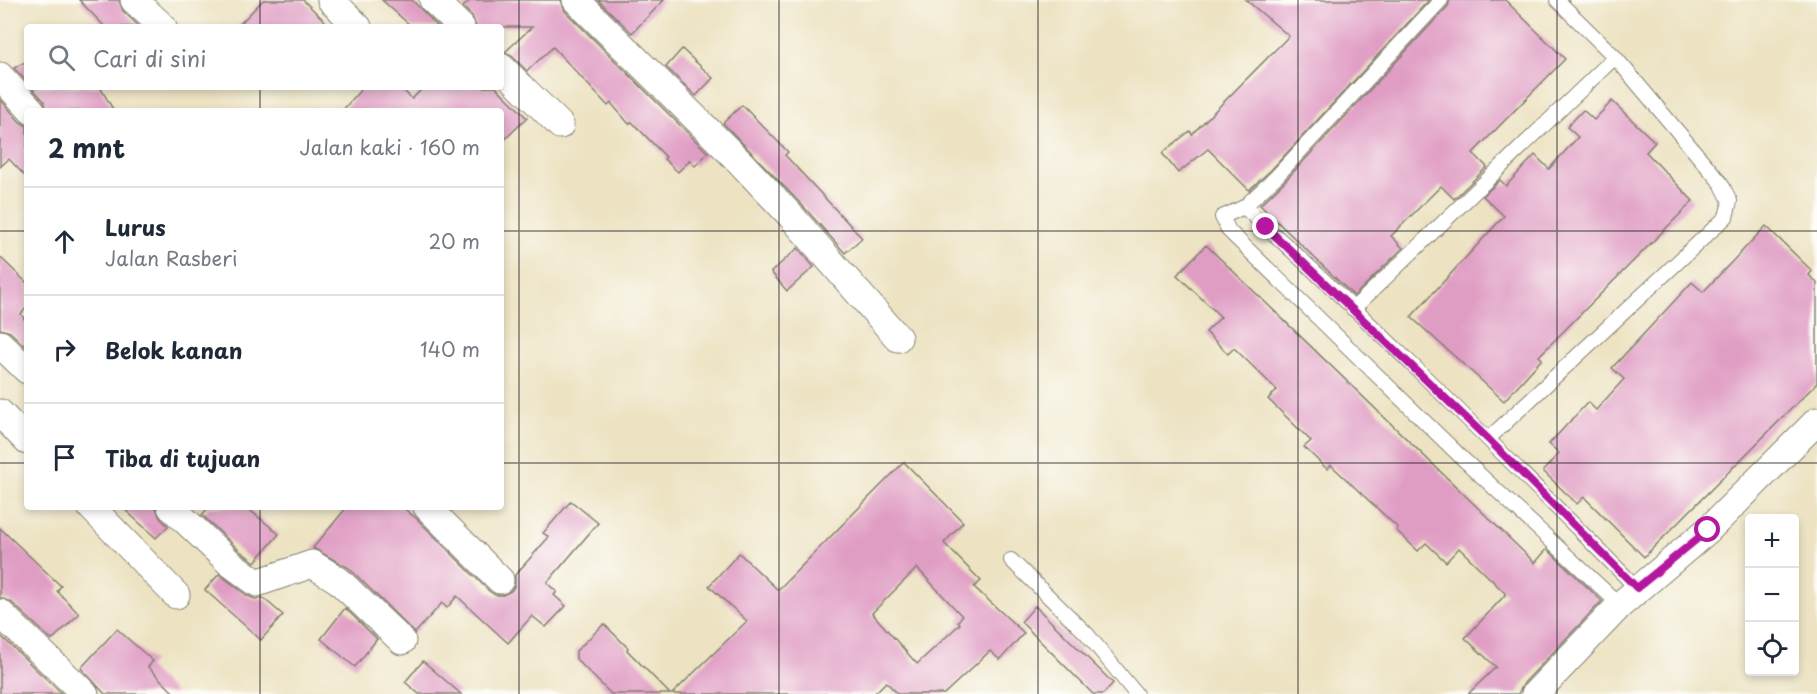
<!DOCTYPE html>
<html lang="id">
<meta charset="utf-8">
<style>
:root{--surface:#fff;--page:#f2f2f3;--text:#1f2937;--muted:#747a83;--line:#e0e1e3}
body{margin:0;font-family:"Playpen Sans",sans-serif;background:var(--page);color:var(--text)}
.controls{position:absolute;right:18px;bottom:18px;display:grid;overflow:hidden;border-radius:6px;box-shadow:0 3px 9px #0003}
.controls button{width:54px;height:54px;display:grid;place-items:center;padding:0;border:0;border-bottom:2px solid var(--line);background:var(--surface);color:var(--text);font:30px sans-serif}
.stop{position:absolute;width:18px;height:18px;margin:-14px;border:4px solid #b5179e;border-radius:50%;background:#fff}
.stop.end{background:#b5179e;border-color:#fff;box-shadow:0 2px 6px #0008}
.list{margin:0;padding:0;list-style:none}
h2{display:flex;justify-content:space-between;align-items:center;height:78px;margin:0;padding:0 24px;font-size:26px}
h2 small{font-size:20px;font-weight:400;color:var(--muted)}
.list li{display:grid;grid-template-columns:39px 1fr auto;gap:18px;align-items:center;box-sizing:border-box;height:108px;padding:0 24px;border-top:2px solid var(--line)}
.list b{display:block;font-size:22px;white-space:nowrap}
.list p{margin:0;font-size:20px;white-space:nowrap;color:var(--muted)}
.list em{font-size:20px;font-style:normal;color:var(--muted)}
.icon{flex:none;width:33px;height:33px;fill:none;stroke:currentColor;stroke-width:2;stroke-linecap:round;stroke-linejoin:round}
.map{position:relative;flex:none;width:1817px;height:694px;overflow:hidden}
.search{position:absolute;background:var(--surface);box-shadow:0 3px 9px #0003;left:24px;top:24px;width:480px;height:66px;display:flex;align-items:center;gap:15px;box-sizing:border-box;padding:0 21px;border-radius:6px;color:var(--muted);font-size:22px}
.panel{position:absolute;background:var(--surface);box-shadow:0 3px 9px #0003;left:24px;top:108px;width:480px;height:402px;border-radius:6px}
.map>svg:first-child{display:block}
.building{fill:#e09dc4;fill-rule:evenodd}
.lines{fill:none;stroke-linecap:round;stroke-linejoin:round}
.service-casing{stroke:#848070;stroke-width:16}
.minor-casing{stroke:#848070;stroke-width:29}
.service{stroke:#fff;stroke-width:14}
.minor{stroke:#fff;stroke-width:27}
.route{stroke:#b5179e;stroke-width:8}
.grid{fill:none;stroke:#1c1c1c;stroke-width:1.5;stroke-opacity:0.55}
</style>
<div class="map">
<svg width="1817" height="694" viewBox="0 0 1817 694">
<rect width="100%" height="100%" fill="#fdfcf7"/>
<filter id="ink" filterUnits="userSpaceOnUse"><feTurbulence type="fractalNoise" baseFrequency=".0167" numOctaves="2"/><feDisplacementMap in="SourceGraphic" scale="12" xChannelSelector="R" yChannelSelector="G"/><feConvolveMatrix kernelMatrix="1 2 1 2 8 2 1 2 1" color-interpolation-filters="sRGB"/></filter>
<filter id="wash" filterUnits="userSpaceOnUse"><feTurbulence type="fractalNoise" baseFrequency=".008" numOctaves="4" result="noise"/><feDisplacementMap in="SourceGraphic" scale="24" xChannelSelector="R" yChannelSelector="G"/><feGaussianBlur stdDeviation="1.35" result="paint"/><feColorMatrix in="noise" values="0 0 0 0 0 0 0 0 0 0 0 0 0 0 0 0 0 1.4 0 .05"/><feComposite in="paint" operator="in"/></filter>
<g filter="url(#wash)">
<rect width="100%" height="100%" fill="#ede3c3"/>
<g id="blocks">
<g class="building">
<path d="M 79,0 L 119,0 L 123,11 L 140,27 L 105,27 Z"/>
<path d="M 263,0 L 303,0 L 331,27 L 237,27 Z"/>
<path d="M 382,0 L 412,0 L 438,27 L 412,27 Z"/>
<path d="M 471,0 L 561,0 L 565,11 L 708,153 L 695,166 L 690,160 L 678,172 L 664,159 L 666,157 L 632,122 L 629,124 L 611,103 L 608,106 L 553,47 L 527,71 L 512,56 L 505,52 L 532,27 L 476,27 L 472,16 L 463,7 Z"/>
<path d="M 598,0 L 664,0 L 632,33 Z"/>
<path d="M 1246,0 L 1429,0 L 1271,170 L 1249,190 L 1208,149 L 1178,173 L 1162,153 L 1190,131 L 1192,134 L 1289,36 Z"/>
<path d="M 1450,0 L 1505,0 L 1565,59 L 1473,153 L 1487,167 L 1454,199 L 1441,186 L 1391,236 L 1403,248 L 1354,296 L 1260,205 L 1284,182 L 1448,6 Z"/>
<path d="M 682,49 L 713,78 L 696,96 L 666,67 Z"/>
<path d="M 27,61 L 27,82 L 14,68 Z"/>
<path d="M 31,87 L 100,87 L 114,111 L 47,111 L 44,101 Z"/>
<path d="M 363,87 L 400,87 L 412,99 L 424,87 L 496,87 L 527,118 L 501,143 L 501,111 L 342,111 Z"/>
<path d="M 0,99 L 20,122 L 27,126 L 27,178 L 9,159 L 0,167 Z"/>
<path d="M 1612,101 L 1655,142 L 1646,152 L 1693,201 L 1539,356 L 1542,359 L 1504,401 L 1411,317 L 1504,216 L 1483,196 L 1500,180 L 1506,186 L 1535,155 L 1549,169 L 1578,137 L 1567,127 L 1583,110 L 1594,120 Z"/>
<path d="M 742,105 L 788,152 L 785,155 L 862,238 L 845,253 L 802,205 L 723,123 Z"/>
<path d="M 1766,226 L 1812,271 L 1809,275 L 1817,283 L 1817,383 L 1644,557 L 1584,497 L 1577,504 L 1543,471 L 1559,453 L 1549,444 L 1588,402 L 1596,410 L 1624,379 L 1612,368 L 1692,282 L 1703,292 Z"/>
<path d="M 1206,245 L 1535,563 L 1547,549 L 1602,601 L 1524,683 L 1518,694 L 1468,694 L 1496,667 L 1465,638 L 1506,594 L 1459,548 L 1446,562 L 1426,543 L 1418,551 L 1396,530 L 1398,528 L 1331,465 L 1327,469 L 1304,447 L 1311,441 L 1268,399 L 1277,390 L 1234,348 L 1228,354 L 1206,332 L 1221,317 L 1177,275 Z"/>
<path d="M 798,248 L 814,267 L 787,291 L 771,272 Z"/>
<path d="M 0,257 L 27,283 L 27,307 L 21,314 L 27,323 L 27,348 L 10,332 L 0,329 Z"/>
<path d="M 904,462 L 963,522 L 944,543 L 981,581 L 974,587 L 1024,633 L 1000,660 L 990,651 L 944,694 L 898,694 L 886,682 L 874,694 L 672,694 L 747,621 L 709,586 L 739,553 L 778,590 ZM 917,568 L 962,616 L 958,621 L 960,624 L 917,664 L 872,613 Z"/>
<path d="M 571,501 L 598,523 L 547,583 L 557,592 L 554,595 L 566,606 L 546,627 L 532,616 L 508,643 L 457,596 L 447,608 L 442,603 L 415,633 L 349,568 L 313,548 L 347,507 L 402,507 L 416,518 L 489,591 L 495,595 L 503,595 L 511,591 L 515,585 L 515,575 L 549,537 L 543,533 Z"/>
<path d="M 122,507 L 156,507 L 160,518 L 168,526 L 156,538 Z"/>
<path d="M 209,507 L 246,507 L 279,534 L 255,562 L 240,551 L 202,515 Z"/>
<path d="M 0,528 L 61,586 L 57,591 L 79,614 L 52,640 L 11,602 L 0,598 Z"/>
<path d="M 219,574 L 248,596 L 255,599 L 263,598 L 283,615 L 261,640 L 205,590 Z"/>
<path d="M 1035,606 L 1113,683 L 1103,694 L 1093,694 L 1021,622 Z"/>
<path d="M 345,608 L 377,639 L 355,667 L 321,639 Z"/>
<path d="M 604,624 L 628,648 L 627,650 L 670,694 L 611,694 L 576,659 L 576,651 Z"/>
<path d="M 117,629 L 153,661 L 148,667 L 175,694 L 105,694 L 81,668 Z"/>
<path d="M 0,635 L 62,694 L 0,694 Z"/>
<path d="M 423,661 L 461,694 L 419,694 L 405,682 Z"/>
</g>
</g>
</g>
<g filter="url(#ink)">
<use href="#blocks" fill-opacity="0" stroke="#848070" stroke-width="1.5"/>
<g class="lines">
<g class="service-casing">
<g id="service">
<path d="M 1441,0 L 1277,176 L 1244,207 L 1222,217 L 1229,231 L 1462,458 L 1620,605"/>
<path d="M 1244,207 C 1380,329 1508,459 1637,588"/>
<path d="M 1353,309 L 1615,57"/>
<path d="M 1488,439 L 1726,217 L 1730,201 L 1721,183 L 1615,57 L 1557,0"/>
<path d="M 1011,560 L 1087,634 L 1136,694"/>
</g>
</g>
<g class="minor-casing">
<g id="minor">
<path d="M 134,0 L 163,27"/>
<path d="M 331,0 L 358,27"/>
<path d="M 433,0 L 461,27"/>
<path d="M 576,0 L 740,162 L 791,216 L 898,338"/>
<path d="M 501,67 L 560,125"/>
<path d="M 0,76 L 32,111"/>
<path d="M 0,344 L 27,370"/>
<path d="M 0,413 L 27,441"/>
<path d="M 91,507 L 176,595"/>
<path d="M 171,507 L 230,563 L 257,583 L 312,564 L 338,580 L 402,641"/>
<path d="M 427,507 L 500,580"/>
<path d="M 0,613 L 85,694"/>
<path d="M 1535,694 L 1620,605 L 1708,530 L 1817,421"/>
</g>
</g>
<use href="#service" class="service"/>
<use href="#minor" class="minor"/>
</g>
</g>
<g class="lines" filter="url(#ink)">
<path class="route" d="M 1266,227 L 1488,439 L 1637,588 L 1708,530"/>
</g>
<path class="grid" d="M 260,0 L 260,27M 519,0 L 519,694M 779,0 L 779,694M 1038,0 L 1038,694M 1298,0 L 1298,694M 1557,0 L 1557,694M 260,87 L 260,111M 0,231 L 27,231M 501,231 L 1817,231M 0,463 L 27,463M 501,463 L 1817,463M 260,507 L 260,694"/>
</svg>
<div class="controls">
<button>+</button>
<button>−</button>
<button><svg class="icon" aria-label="locate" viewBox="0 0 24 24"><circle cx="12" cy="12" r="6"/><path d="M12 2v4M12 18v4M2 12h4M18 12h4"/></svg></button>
</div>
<div class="stop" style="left:1708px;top:530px"></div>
<div class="stop end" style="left:1266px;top:227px"></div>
<div class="search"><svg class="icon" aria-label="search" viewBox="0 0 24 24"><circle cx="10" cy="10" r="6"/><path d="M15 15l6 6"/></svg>Cari di sini</div>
<section class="panel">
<h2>2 mnt<small>Jalan kaki · 160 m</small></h2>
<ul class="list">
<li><svg class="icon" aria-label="ahead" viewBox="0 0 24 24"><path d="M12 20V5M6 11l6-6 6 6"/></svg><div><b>Lurus</b><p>Jalan Rasberi</p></div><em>20 m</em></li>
<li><svg class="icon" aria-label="right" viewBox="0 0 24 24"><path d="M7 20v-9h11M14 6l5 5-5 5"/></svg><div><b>Belok kanan</b></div><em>140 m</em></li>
<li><svg class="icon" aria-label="arrive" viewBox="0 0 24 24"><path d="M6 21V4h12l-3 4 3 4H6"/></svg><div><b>Tiba di tujuan</b></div></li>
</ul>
</section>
</div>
